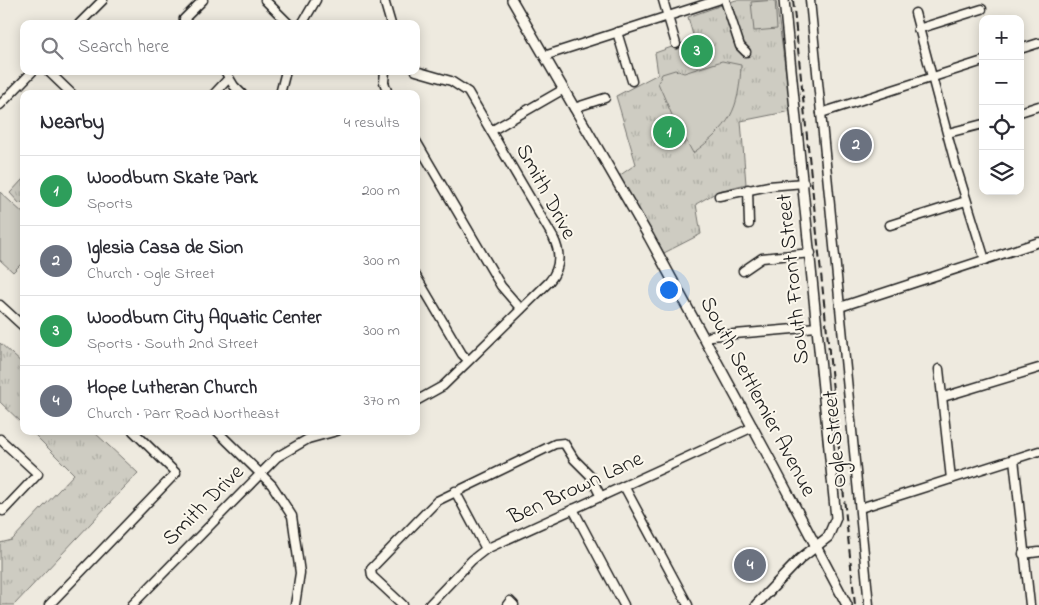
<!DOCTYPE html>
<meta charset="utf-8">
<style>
:root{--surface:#fff;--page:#f2f2f3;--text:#2b2b33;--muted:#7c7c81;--line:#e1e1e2;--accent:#7c3aed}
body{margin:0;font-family:"Indie Flower",sans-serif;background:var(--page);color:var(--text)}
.controls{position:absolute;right:15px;top:15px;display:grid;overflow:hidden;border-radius:10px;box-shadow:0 2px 12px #0003}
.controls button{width:45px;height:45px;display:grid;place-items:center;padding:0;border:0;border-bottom:1px solid var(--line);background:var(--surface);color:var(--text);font:25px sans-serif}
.you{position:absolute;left:668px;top:289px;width:18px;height:18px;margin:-12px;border:4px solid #fff;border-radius:50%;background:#1a73e8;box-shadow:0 0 0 8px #1a73e833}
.badge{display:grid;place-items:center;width:32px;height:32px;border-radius:50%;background:var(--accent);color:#fff;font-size:16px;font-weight:700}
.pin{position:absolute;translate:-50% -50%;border:2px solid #fff;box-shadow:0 1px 5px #0006}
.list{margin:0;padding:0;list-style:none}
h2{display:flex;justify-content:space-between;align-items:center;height:65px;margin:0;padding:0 20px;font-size:21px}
h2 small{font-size:16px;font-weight:400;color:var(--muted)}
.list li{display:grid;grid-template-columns:32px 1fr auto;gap:15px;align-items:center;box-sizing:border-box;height:70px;padding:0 20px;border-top:1px solid var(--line)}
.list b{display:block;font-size:19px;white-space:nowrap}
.list p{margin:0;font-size:16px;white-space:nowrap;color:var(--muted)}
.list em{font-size:16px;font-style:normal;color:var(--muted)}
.icon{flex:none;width:28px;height:28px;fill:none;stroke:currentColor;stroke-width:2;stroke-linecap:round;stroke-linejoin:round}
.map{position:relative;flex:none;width:1039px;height:605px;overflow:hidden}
.search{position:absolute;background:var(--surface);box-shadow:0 2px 12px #0003;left:20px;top:20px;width:400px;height:55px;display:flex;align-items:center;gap:12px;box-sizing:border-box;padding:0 18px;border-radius:10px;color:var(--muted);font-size:19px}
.panel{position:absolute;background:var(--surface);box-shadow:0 2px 12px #0003;left:20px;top:90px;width:400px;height:345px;border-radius:10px}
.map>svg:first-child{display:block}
.grass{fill:url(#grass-tufts);stroke:#75746f}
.pitch{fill:#ceccc2;stroke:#75746f}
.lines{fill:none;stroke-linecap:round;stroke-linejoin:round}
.minor-casing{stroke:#1c1c1c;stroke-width:11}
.major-casing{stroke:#1c1c1c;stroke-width:12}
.minor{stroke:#fbf7ec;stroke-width:8}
.major{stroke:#fbf7ec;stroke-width:9}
.rail{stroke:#1c1c1c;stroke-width:2;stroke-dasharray:8 4;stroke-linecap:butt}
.labels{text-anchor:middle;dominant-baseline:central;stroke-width:4;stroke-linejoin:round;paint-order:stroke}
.street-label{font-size:22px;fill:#1c1c1c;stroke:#fbf7ec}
</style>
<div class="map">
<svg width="1039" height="605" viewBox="0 0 1039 605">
<defs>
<pattern id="grass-tufts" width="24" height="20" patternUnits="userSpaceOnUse" patternTransform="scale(1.25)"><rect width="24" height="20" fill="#ceccc2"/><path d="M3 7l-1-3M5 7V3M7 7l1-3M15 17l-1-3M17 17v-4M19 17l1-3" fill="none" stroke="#b0afa6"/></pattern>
</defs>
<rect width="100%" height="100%" fill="#eeeadf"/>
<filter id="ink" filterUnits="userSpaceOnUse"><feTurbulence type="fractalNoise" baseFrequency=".02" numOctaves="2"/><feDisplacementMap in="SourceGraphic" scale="10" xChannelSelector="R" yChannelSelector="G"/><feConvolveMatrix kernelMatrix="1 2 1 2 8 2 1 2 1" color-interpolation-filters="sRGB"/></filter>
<g filter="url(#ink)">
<g class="grass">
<path d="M 736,0 L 776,0 L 791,111 L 741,121 L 746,184 L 719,191 L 696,204 L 701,234 L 664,253 L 619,176 L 636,164 L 616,96 L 658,74 L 655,53 L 694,39 L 688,17 Z"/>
<path d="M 23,179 L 24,200 L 20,204 L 10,193 Z"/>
<path d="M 0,343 L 24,365 L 24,425 L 0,402 Z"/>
<path d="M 31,431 L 93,431 L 138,473 L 14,605 L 0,605 L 0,543 L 12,540 L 74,474 Z"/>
</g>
<g class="pitch">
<path d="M 775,0 L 777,29 L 754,31 L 751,2 Z"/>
<path d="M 722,61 L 741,65 C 739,111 730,126 693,153 L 672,115 L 658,83 L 662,74 L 675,70 L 684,73 Z"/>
<path d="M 670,117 L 685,143 L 674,149 L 669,139 L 664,142 L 655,126 Z"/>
<path d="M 0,192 L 24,214 L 24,261 L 13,272 L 0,260 Z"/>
</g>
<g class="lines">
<g class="minor-casing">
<g id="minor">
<path d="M 265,0 L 289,24"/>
<path d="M 384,0 L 391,24"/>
<path d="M 663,0 L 676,44"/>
<path d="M 725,0 L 740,46 L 746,52"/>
<path d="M 810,0 L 869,605"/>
<path d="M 915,13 L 955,163 L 985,260"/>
<path d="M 79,24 L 103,0"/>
<path d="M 188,24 L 184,19 L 203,0"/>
<path d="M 302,24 L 316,0"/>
<path d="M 918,29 L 982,9"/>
<path d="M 617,32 L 632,81"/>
<path d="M 1020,49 L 1039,43"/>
<path d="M 544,56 L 718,0"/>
<path d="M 48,71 L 72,94"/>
<path d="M 225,71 L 234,86 L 242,94"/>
<path d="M 385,71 L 384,82 L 388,94"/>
<path d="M 416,71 L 451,81 L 468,92 L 553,237 C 561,253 561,268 549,282 L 443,386 L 416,401"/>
<path d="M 214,94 L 229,78"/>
<path d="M 280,94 L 286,71"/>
<path d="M 0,105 L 33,71"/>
<path d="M 574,108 L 605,98"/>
<path d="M 1020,112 L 1039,106"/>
<path d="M 821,113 L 983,61"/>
<path d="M 491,131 L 564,89"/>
<path d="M 948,133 L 983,124"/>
<path d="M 416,141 L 501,286 L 521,309"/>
<path d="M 748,189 L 749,224"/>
<path d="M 719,196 L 769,186 L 804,183"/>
<path d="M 890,225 L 966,201"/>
<path d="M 743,271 L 762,258 L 811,253"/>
<path d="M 416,276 L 462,354 L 468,360"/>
<path d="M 0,305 L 24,327"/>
<path d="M 840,307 L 1039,242"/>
<path d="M 705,339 L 711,336 L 817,327"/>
<path d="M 939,369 L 951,479"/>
<path d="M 943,397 L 1039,368"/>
<path d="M 217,431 L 272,485 L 292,516 L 300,573 L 295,605"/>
<path d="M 0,439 L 38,474 L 3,511 L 0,508"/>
<path d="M 1014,459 L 1030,605"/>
<path d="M 624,486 L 688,605"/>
<path d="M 455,491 L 486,549"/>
<path d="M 860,508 L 1039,451"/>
<path d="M 573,509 L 624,605"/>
<path d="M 1023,554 L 1039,552"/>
<path d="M 49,605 L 176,473 L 133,431"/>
<path d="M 132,605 L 277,457 L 308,439 L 337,431"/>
<path d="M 403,605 L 372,576 L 371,569 L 437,501 L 555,444 L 564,443 L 574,459 L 590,475 L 601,497"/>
<path d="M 429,605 L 472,560 L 486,549 L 753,427"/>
<path d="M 507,605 L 510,601 L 514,605"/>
</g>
</g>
<g class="major-casing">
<g id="major">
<path d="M 512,0 L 649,237 L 773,465 L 847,605"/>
<path d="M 756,605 L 800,559 L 828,537 L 836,518 L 784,0"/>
</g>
</g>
<use href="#minor" class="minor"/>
<use href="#major" class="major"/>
<path class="rail" d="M 793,0 L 855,605"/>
</g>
</g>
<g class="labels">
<g class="street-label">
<text transform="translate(545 192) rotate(62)">Smith Drive</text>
<text transform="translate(794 279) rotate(-96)">South Front Street</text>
<text transform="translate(757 397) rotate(62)">South Settlemier Avenue</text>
<text transform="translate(836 439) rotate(-96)">Ogle Street</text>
<text transform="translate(576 489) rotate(-25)">Ben Brown Lane</text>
<text transform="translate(204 506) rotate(-45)">Smith Drive</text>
</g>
</g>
</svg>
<div class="controls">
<button>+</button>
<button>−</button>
<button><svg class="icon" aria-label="locate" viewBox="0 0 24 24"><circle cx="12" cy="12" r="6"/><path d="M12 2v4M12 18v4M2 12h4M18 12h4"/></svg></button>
<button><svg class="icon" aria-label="layers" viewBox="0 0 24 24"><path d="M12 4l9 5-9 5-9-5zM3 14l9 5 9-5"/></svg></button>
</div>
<div class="you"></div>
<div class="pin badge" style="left:669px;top:132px;background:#2e9e5b">1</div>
<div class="pin badge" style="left:856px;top:145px;background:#6b7280">2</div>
<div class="pin badge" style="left:697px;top:51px;background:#2e9e5b">3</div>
<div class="pin badge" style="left:750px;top:565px;background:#6b7280">4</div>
<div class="search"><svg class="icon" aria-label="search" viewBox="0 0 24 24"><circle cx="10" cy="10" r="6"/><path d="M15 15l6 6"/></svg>Search here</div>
<section class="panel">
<h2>Nearby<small>4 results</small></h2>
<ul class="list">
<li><span class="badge" style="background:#2e9e5b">1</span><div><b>Woodburn Skate Park</b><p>Sports</p></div><em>200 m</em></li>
<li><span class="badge" style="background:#6b7280">2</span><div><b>Iglesia Casa de Sion</b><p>Church · Ogle Street</p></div><em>300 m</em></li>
<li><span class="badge" style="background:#2e9e5b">3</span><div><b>Woodburn City Aquatic Center</b><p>Sports · South 2nd Street</p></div><em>300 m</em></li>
<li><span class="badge" style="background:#6b7280">4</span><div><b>Hope Lutheran Church</b><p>Church · Parr Road Northeast</p></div><em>370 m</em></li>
</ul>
</section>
</div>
